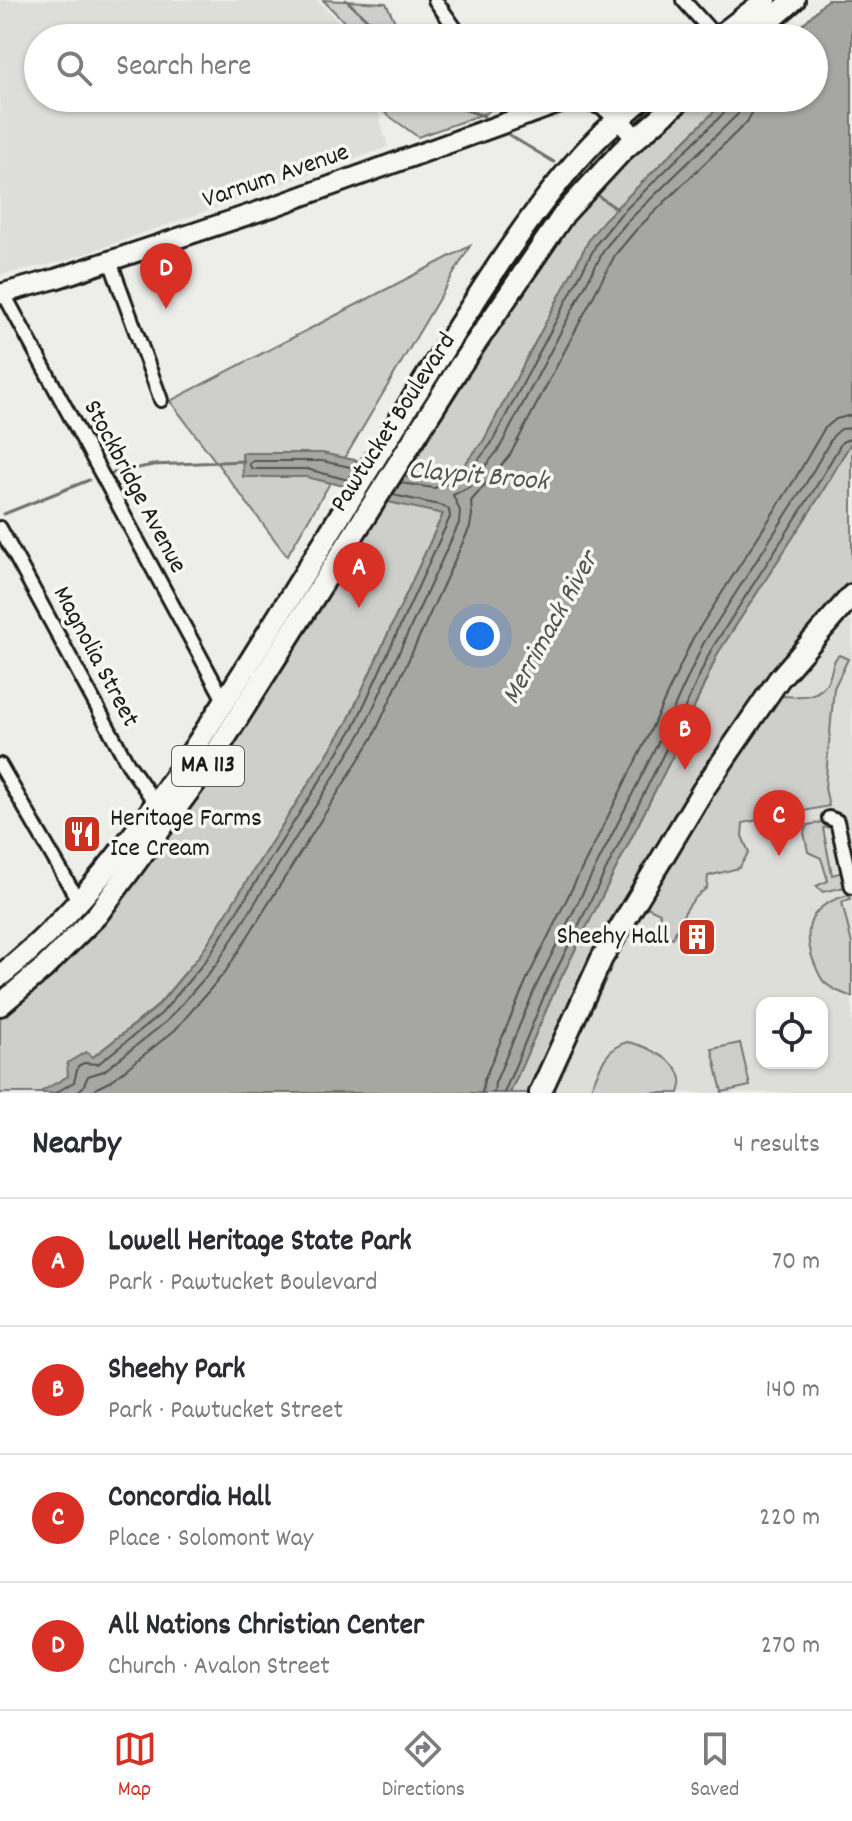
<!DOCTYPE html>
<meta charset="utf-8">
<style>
:root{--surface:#fff;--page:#f2f2f3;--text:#2b2b33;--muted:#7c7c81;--line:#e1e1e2;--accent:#d93025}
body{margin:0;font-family:Dekko,sans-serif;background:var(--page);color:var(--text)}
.controls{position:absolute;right:24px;bottom:24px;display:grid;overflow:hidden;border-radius:16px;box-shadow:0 2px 6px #0004}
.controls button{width:72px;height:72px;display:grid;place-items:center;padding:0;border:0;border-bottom:2px solid var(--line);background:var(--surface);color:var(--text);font:40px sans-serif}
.you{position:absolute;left:480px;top:636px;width:28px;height:28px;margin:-20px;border:6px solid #fff;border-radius:50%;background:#1a73e8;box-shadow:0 0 0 12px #1a73e833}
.badge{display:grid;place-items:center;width:52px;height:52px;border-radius:50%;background:var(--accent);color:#fff;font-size:26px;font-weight:700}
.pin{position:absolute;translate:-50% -66px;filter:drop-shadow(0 2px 4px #0008)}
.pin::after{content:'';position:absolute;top:42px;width:28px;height:24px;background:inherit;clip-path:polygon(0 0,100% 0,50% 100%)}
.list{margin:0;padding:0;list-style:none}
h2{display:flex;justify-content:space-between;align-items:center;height:104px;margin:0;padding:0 32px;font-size:34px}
h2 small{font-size:26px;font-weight:400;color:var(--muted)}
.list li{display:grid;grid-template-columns:52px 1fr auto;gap:24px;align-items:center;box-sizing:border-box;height:128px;padding:0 32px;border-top:2px solid var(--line)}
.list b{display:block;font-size:30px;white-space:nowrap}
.list p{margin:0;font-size:26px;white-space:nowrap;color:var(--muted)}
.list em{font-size:26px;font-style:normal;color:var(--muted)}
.icon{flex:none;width:44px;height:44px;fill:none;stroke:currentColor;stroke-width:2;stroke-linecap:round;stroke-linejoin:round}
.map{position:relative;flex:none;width:852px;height:1093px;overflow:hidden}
.search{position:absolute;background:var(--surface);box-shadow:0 2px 6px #0004;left:24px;right:24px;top:24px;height:88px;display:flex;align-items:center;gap:20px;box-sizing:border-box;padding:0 28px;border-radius:44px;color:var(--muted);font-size:30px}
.sheet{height:616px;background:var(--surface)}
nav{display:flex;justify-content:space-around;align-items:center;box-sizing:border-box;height:112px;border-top:2px solid var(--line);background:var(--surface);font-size:22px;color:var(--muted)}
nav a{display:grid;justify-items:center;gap:4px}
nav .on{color:var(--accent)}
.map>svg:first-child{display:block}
.built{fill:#ddddda;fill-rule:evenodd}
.green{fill:#cececb;stroke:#757574;stroke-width:2}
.water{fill:#a6a6a3;stroke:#6f6f6d;stroke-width:2}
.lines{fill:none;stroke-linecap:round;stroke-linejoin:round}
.shore{stroke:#535352;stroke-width:2}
.stream{stroke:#6f6f6d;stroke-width:3}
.street-casing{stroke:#1c1c1c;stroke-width:18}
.secondary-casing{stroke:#1c1c1c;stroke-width:24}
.primary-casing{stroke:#1c1c1c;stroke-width:26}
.street{stroke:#f6f6f2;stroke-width:12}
.secondary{stroke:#f6f6f2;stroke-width:18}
.primary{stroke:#f6f6f2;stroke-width:20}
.labels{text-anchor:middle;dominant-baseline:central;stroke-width:7;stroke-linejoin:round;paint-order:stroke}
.shield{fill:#f6f6f2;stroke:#5d5d5c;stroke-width:2}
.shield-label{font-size:24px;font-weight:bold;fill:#1c1c1c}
.street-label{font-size:26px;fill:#1c1c1c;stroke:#f6f6f2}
.poi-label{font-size:26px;fill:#1c1c1c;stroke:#f6f6f2;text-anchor:start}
.water-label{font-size:28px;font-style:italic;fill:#535352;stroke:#f6f6f2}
</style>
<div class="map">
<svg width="852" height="1093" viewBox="0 0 852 1093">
<rect width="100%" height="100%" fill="#edede9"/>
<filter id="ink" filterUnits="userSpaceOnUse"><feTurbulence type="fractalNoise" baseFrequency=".0125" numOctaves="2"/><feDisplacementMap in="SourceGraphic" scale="16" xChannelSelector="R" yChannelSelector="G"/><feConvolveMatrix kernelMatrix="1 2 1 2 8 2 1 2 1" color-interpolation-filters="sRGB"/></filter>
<g filter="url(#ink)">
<g class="built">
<path d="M 0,0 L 317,0 L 355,38 L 38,38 L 38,98 L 374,98 L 388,147 L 64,261 L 0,275 Z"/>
<path d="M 852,621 L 852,1093 L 547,1093 L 600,975 L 798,666 L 840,622 ZM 762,1003 L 822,1003 L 822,1063 L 762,1063 Z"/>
</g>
<g class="green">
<path d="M 323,0 L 386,3 L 403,38 L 360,38 Z"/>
<path d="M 396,98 L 496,98 L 500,103 L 486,113 L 418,137 L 385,113 L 397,101 Z"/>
<path d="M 696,98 L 728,98 L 615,209 L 590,238 L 484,440 L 457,474 L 443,514 L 347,723 L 200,955 L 156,1007 L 69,1076 L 39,1093 L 0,1093 L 0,1013 L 75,952 L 143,871 L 205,786 L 514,295 L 576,209 L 643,142 Z"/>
<path d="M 470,246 L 287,556 L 170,401 Z"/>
<path d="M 852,441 L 852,584 L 791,649 L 665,833 L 607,925 L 530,1093 L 510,1093 L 554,992 L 675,751 L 718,653 L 821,494 Z"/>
<path d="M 839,655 L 848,659 L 834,688 L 825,788 L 829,806 L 743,823 L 742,836 L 749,852 L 739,868 L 708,876 L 707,888 C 688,901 681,918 673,938 L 656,931 L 660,913 L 645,906 L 700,806 L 776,696 C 796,696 819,701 829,679 C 833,670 831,662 839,655 Z"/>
<path d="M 829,821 L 832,825 L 830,827 L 823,828 L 832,875 L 843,872 L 845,887 L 823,892 L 816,886 L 828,881 L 821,858 L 808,852 L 804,832 L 808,825 Z"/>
<path d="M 849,895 L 850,899 L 842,902 L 852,944 L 852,997 C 842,993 832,990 824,982 C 819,976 816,967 813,960 C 801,923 813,904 849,895 Z"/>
<path d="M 627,1042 C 642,1044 673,1059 679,1073 C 683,1080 681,1086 679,1093 L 589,1093 C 598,1073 604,1048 627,1042 Z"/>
<path d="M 740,1043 L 750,1086 L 722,1092 L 712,1049 Z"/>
</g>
<path class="water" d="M 827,0 L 852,0 L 852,441 L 821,494 L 718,653 L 675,751 L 554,992 L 510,1093 L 39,1093 L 68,1076 L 67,1063 L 86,1052 L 93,1057 L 156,1008 L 200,955 L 347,723 L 443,514 L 370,498 L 344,486 L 306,477 L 243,477 L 242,453 L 322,453 L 364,462 L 409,478 L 434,480 L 457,474 L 484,440 L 590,238 L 604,220 L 728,98 L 814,98 L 814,38 L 789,38 Z"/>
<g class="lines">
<g class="shore">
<path d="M 348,480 L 307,469 L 252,469 L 249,464 L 253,461 L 322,461 L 355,468"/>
<path d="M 400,483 L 434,488 L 463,479 L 491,444 L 597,243 L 620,215 L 730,107 L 733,98"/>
<path d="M 55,1093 L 74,1082 L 78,1066 L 84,1063 L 98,1064 L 161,1014 L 207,959 L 354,727 L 450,517 L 449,510 L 444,506 L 393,495"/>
<path d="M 76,1093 L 83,1087 L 88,1076 L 104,1071 L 167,1021 L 216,965 L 362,732 L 459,523 L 460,511 L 453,495 L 469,487 L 499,449 L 605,248 L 627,222 L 738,114 L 743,98"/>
<path d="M 93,1093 L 97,1088 L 111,1081 L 175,1030 L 226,971 L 373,737 L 470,527 L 472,515 L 471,501 L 510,455 L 615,255 L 636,230 L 747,122 L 753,111 L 755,98"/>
<path d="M 482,1093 L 484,1080 L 527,979 L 647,738 L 693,638 L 795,479 L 824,429 L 836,419 L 852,415"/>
<path d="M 494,1093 L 495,1083 L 537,984 L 658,743 L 703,644 L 805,485 L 833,436 L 841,429 L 852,428"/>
<path d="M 504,1093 L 547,989 L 667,747 L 711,650 L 814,490 L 842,442 L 852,438"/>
</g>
<g class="stream">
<path d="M 346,0 L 387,38"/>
<path d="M 452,98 L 463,109 L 484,116"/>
<path d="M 509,135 L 554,162"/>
<path d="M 597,195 L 617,209"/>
<path d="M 109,474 L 153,465 L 244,461"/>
<path d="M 4,514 L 89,480"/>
</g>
<g class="street-casing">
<g id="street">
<path d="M 435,0 L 462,38"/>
<path d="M 683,0 L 717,38"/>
<path d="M 506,98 L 520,118"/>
<path d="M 110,261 L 161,400"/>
<path d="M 4,294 L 225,702"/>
<path d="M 0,528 L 128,764 L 156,804"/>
<path d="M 0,765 L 79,902"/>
<path d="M 829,818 L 837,821 L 852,887"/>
</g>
</g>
<g class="secondary-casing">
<g id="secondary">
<path d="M 567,101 C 607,97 611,111 636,139"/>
<path d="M 0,294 L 55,279 L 275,206 L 574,98"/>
</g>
</g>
<g class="primary-casing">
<g id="primary">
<path d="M 717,38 L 766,0"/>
<path d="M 750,38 L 794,0"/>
<path d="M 0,976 C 80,912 138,832 195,747 C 274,628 345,504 422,384 C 472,305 529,210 593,143 C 608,127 626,113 643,98"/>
<path d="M 0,1005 L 44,968 L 97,915 L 208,765 L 458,369 L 564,214 L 622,151 L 683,98"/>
<path d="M 540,1093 L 602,958 L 703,790 L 779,679 L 852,595"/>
</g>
</g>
<use href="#street" class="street"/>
<use href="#secondary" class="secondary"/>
<use href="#primary" class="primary"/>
</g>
</g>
<defs>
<g id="restaurant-square" transform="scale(2)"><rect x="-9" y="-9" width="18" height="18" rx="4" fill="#c8321e" stroke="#f6f6f2"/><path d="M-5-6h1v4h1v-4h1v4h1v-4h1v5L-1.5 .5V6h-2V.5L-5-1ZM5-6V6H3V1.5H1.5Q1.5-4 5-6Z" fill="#fff"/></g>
<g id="building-square" transform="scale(2)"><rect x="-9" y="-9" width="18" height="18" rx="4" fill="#c8321e" stroke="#f6f6f2"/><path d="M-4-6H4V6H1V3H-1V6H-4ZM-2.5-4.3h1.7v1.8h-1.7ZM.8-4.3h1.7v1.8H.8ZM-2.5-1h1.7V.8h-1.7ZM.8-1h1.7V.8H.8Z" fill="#fff"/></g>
</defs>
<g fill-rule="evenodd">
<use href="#restaurant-square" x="82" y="834"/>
<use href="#building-square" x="697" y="937"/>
</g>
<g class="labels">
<rect class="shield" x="172" y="746" width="72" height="40" rx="6"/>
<g class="shield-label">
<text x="208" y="766">MA 113</text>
</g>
<g class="street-label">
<text transform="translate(276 177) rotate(-19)">Varnum Avenue</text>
<text transform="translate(394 423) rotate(-57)">Pawtucket Boulevard</text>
<text transform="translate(134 487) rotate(62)">Stockbridge Avenue</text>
<text transform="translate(95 657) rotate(62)">Magnolia Street</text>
</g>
<g class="poi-label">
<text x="110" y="819">Heritage Farms<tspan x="110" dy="30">Ice Cream</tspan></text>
<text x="669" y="937" text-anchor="end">Sheehy Hall</text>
</g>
<g class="water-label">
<text transform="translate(478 478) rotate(5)">Claypit Brook</text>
<text transform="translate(552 629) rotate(-61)">Merrimack River</text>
</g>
</g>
</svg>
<div class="controls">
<button><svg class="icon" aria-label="locate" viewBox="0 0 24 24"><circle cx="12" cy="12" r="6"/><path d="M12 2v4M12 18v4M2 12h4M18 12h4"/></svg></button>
</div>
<div class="you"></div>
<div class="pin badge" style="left:359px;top:608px">A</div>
<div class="pin badge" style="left:685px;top:770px">B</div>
<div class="pin badge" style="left:779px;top:856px">C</div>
<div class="pin badge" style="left:166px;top:309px">D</div>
<div class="search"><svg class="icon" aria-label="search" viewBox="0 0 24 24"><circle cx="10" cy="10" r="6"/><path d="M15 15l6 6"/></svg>Search here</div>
</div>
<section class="sheet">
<h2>Nearby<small>4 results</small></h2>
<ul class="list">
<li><span class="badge">A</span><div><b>Lowell Heritage State Park</b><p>Park · Pawtucket Boulevard</p></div><em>70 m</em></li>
<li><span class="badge">B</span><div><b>Sheehy Park</b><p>Park · Pawtucket Street</p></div><em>140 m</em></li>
<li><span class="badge">C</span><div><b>Concordia Hall</b><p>Place · Solomont Way</p></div><em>220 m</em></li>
<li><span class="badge">D</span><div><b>All Nations Christian Center</b><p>Church · Avalon Street</p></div><em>270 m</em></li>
</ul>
</section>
<nav>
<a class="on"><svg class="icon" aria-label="map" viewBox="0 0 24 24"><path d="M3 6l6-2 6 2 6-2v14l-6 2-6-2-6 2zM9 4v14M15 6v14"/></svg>Map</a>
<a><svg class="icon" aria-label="directions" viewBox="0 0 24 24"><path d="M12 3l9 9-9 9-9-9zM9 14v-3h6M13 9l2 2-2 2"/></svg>Directions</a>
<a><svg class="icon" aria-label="saved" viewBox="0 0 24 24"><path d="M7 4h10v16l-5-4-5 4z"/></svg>Saved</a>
</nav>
